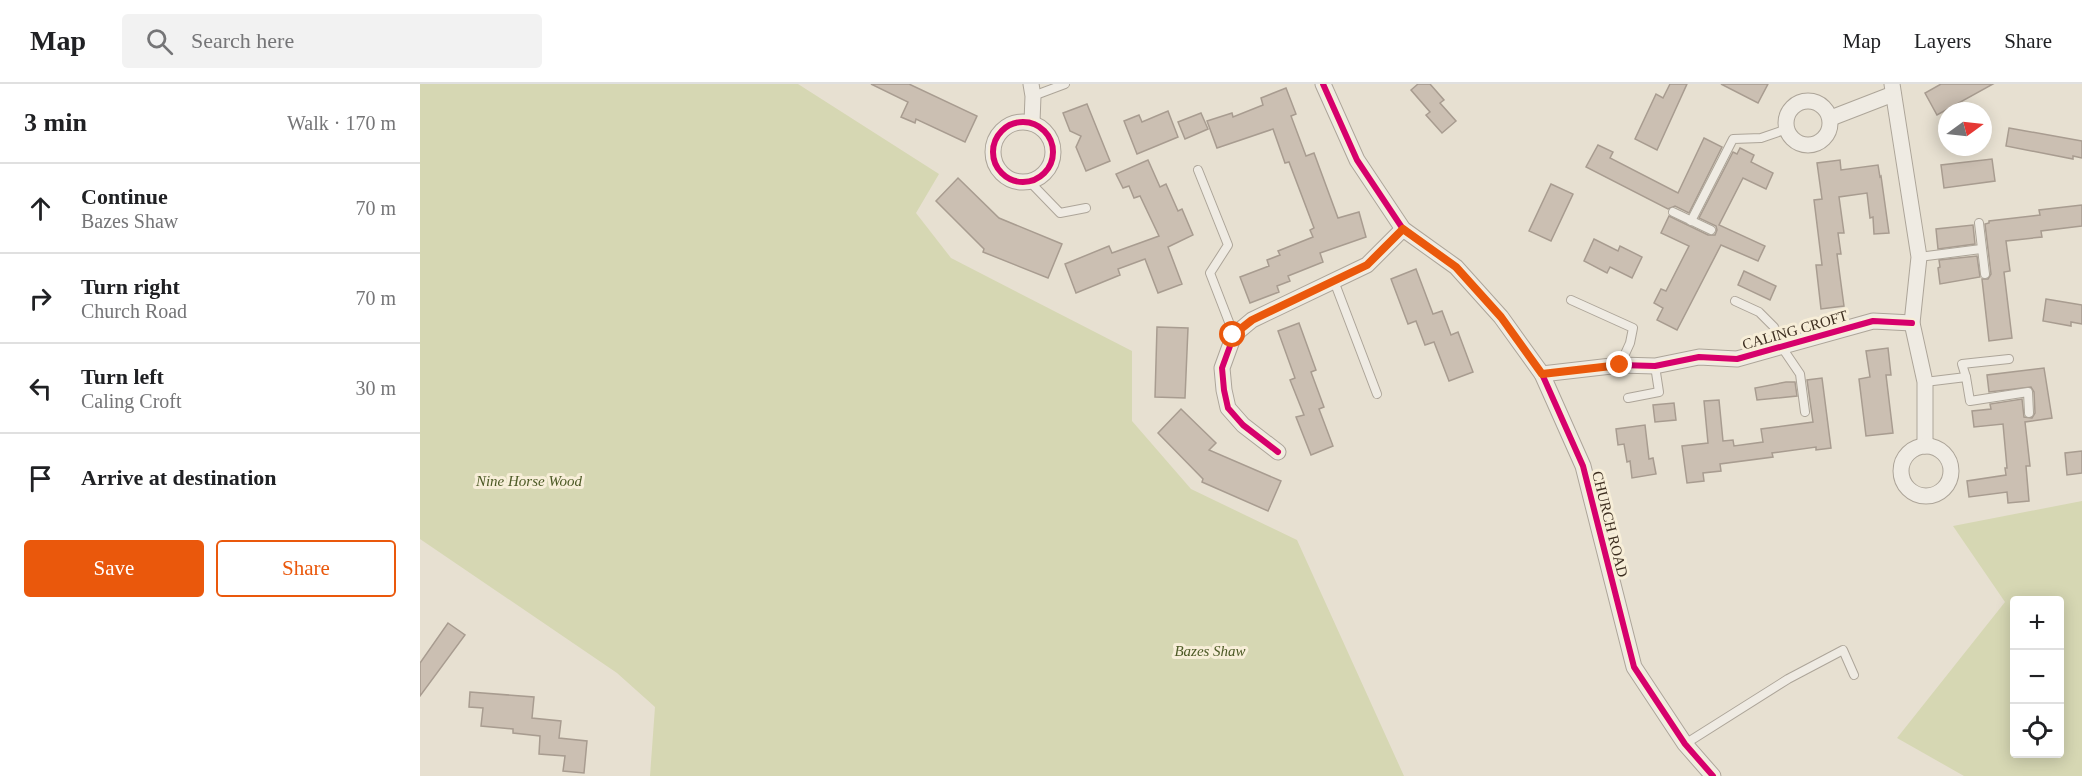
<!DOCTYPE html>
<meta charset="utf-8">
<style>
:root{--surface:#fff;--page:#f2f2f2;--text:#202124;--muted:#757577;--line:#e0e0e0;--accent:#ea580c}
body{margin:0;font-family:"Times New Roman",serif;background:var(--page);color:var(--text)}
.controls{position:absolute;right:18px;bottom:18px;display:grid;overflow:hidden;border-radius:6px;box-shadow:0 3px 15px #0003}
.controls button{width:54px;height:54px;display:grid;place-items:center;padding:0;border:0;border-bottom:2px solid var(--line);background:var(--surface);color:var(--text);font:30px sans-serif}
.compass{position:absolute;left:1518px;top:18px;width:54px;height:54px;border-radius:50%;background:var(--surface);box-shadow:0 3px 15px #0003;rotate:75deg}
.stop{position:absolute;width:18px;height:18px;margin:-14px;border:4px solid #ea580c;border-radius:50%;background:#fff}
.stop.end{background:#ea580c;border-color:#fff;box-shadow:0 2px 6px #0008}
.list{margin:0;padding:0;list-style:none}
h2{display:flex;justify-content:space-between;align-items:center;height:78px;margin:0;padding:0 24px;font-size:26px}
h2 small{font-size:20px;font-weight:400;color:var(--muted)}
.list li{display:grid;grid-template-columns:39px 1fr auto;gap:18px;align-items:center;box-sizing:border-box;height:90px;padding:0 24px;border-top:2px solid var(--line)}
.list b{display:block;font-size:22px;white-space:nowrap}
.list p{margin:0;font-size:20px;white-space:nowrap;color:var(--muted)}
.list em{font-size:20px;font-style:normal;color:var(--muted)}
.actions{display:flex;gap:12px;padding:18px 24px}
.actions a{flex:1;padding:14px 0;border:2px solid var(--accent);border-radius:6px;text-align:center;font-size:21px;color:var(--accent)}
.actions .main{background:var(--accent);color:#fff}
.icon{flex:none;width:33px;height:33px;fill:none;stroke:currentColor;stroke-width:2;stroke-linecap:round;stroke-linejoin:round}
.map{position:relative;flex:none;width:1662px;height:692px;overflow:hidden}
header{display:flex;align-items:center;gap:36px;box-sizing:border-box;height:84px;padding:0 30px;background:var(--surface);border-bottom:2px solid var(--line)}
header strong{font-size:28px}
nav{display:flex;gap:33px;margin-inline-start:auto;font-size:21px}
.search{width:420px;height:54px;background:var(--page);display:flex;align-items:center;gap:15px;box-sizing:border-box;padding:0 21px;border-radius:6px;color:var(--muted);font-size:22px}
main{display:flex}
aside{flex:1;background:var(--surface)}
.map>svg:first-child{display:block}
.green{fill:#d6d7b3;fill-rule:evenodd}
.building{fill:#cbbfb2;stroke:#a89c90;stroke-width:1.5}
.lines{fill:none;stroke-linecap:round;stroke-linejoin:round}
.lane-casing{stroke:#ada599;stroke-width:10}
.street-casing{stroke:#ada599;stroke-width:17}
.lane{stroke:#efebe3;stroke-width:8}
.street{stroke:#efebe3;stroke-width:15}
.cycleway-casing{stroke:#f7eed8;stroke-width:10}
.cycleway{stroke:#d6006c;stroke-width:6}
.route{stroke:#ea580c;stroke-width:8}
.labels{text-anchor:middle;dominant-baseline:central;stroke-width:6;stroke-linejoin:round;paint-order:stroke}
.street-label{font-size:15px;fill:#3d2e20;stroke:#f7eed8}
.park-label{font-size:15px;font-style:italic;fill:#4d5a26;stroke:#f7eed8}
</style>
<header>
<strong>Map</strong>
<div class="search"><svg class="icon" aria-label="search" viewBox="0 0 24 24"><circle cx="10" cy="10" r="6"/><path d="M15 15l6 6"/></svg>Search here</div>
<nav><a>Map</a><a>Layers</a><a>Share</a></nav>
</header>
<main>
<aside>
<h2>3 min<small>Walk · 170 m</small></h2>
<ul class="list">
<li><svg class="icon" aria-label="ahead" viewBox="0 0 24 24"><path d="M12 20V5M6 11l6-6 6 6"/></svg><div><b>Continue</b><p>Bazes Shaw</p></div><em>70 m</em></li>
<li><svg class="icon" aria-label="right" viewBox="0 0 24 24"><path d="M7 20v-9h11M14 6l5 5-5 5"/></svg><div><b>Turn right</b><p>Church Road</p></div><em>70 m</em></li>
<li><svg class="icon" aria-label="left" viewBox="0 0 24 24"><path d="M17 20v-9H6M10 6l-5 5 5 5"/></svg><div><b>Turn left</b><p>Caling Croft</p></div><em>30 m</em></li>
<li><svg class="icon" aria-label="arrive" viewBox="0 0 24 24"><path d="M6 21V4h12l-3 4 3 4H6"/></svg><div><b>Arrive at destination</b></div></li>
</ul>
<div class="actions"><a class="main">Save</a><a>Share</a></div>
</aside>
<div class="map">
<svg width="1662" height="692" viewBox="0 0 1662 692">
<rect width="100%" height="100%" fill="#e7e0d1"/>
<g class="green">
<path d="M 0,0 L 378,0 L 519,90 L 496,129 L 531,174 L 712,267 L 712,337 L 771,405 L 877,456 L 984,692 L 230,692 L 235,623 L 197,589 L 0,455 Z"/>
<path d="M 1662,417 L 1662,692 L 1544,692 L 1477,654 L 1585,518 L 1533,442 ZM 1594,516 L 1640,516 L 1640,670 L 1594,670 Z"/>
</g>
<g class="building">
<path d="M 451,0 L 489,0 L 557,32 L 545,58 L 496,35 L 495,39 L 481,33 L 488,18 Z"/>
<path d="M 998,0 L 1010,0 L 1024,16 L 1020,19 L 1036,37 L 1022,49 L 1006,31 L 1010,28 L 991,6 Z"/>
<path d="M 1250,0 L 1267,0 L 1237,66 L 1215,55 L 1236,10 L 1243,14 Z"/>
<path d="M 1301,0 L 1348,0 L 1338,19 Z"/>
<path d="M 1521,0 L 1573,0 L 1517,31 L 1505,9 Z"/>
<path d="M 866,4 L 876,30 L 871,32 L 886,72 L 894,69 L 918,134 L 939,128 L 946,153 L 900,169 L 903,178 L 868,192 L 870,197 L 857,202 L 859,208 L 830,219 L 820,193 L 849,182 L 847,176 L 860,171 L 858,167 L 893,153 L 890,146 L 894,144 L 869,78 L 865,79 L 853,45 L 797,64 L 787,37 L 812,29 L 813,33 L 843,21 L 841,14 Z"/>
<path d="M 667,20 L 690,77 L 666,87 L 656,63 L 661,52 L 650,47 L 643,29 Z"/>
<path d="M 748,27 L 758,53 L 717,70 L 704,37 L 719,31 L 722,38 Z"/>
<path d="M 781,29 L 788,45 L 765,55 L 758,38 Z"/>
<path d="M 1589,44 L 1662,57 L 1662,74 L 1653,72 L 1653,75 L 1586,62 Z"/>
<path d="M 1284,54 L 1302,63 L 1269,129 L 1255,122 L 1248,125 L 1166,83 L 1178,61 L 1193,68 L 1190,74 L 1258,109 Z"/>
<path d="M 1320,64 L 1334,71 L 1331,78 L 1353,89 L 1346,105 L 1323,94 L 1299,141 L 1345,162 L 1338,177 L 1301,161 L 1257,246 L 1237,236 L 1243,224 L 1234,219 L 1241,205 L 1246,207 L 1269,162 L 1241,149 L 1249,132 L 1288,151 L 1295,151 L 1297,146 L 1296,142 L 1279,134 L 1313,68 L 1317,70 Z"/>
<path d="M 1572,75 L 1575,97 L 1524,104 L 1521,81 Z"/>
<path d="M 728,76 L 740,103 L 746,100 L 758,127 L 762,125 L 773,151 L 748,163 L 762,200 L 738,209 L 725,175 L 698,185 L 700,191 L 656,209 L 645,180 L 689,162 L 692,169 L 739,152 L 720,112 L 714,114 L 709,102 L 703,104 L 696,90 Z"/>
<path d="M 1420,76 L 1421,86 L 1458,81 L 1460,93 L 1461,92 L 1469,149 L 1454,150 L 1453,133 L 1450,134 L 1447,109 L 1419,113 L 1424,149 L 1418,149 L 1421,170 L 1417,170 L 1424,222 L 1401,225 L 1396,181 L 1402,181 L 1394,116 L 1402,115 L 1397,79 Z"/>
<path d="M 538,94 L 579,134 L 642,160 L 628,194 L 563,168 L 564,165 L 516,117 Z"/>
<path d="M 1131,100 L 1153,110 L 1131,157 L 1109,147 Z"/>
<path d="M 1662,121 L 1662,142 L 1621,147 L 1622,153 L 1586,157 L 1590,187 L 1584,188 L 1592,254 L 1569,257 L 1562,195 L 1568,195 L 1571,190 L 1565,140 L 1569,139 L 1569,137 L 1620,131 L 1619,126 Z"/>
<path d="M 1553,141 L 1555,160 L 1518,165 L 1516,145 Z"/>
<path d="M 1174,155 L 1198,167 L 1200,162 L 1222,173 L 1212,194 L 1190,183 L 1187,189 L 1164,177 Z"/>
<path d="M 1557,172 L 1560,193 L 1520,200 L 1518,184 L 1520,183 L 1519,176 Z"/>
<path d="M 996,185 L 1013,230 L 1022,227 L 1031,251 L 1038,248 L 1053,288 L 1029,297 L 1014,258 L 1005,261 L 996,237 L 988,240 L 971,195 Z"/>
<path d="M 1324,187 L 1356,202 L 1350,216 L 1318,201 Z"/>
<path d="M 1626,215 L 1662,221 L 1662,240 L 1651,238 L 1651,242 L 1623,237 Z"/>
<path d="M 879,239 L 896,286 L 891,288 L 904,323 L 899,325 L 913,362 L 891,371 L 876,333 L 884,331 L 870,296 L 875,294 L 858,247 Z"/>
<path d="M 737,243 L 768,244 L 765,314 L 735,313 Z"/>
<path d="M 1468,264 L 1471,291 L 1466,291 L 1473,349 L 1446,352 L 1439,295 L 1450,293 L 1446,267 Z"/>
<path d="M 1624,284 L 1632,334 L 1605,338 L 1610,382 L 1606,382 L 1609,417 L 1588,419 L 1587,408 L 1549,413 L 1547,397 L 1586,391 L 1585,384 L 1587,384 L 1583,340 L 1554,343 L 1552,327 L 1571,325 L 1570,320 L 1602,315 L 1604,333 L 1612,334 L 1615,329 L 1614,308 L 1611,303 L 1569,308 L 1567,291 Z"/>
<path d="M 1402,294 L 1411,364 L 1396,366 L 1396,363 L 1352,369 L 1353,373 L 1300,380 L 1301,387 L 1283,389 L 1284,397 L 1267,399 L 1262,362 L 1288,359 L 1284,317 L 1299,316 L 1303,357 L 1313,356 L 1314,362 L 1343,358 L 1341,345 L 1393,338 L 1387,296 Z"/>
<path d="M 1366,298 L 1375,298 L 1377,312 L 1337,316 L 1335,304 Z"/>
<path d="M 1254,319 L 1256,336 L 1235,338 L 1233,321 Z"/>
<path d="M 761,325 L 796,359 L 789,366 L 861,397 L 848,427 L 782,398 L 783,395 L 738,349 Z"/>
<path d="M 1225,341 L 1229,375 L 1233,374 L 1236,390 L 1212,394 L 1210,377 L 1207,378 L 1204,360 L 1198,361 L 1196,345 Z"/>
<path d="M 1662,367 L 1662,389 L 1647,391 L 1645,369 Z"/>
<path d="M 28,539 L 45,551 L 0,612 L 0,579 Z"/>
<path d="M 50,608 L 114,613 L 112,634 L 141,637 L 139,654 L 167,657 L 164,689 L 143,687 L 145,672 L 119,670 L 120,652 L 93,649 L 93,645 L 61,642 L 63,624 L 49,623 Z"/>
</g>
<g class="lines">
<g class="lane-casing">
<g id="lane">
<path d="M 613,12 L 645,0"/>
<path d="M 778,86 L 808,161 L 790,189 L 814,251"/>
<path d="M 609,97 L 640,129 L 666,124"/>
<path d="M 1253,128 L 1291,146"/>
<path d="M 1271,137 L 1313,55 L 1341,54 L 1367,45"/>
<path d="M 1559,139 L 1565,190"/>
<path d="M 1499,173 L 1561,165"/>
<path d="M 914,197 L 957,310"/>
<path d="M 1151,216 L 1213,244 L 1210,259 L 1200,281"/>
<path d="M 1315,217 L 1339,228 L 1354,243 L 1361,262 L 1380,290 L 1385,328"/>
<path d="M 1546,293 L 1542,280 L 1589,275"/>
<path d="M 1505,298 L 1546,293 L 1550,317 L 1608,308 L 1609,329"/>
<path d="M 1208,314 L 1239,308 L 1235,282"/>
<path d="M 1265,660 L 1368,595 L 1423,566 L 1434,591"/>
</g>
</g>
<g class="street-casing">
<g id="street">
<path d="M 611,0 L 613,12 L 612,38"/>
<path d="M 903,0 L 937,76 L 983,145 L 1036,183 L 1081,233 L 1122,290 L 1163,382 L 1214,583 L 1265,660 L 1293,692"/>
<path d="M 1472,0 L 1499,173 L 1492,239 L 1505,298 L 1505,362"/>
<circle cx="1388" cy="39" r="22"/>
<path d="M 1411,34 L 1473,10"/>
<circle cx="603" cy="68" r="30"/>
<path d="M 1122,290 L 1200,281 L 1235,282 L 1279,273 L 1317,275 L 1453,237 L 1492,239"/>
<circle cx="1506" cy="387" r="25"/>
<path d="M 858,368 L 823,341 L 808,324 L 804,306 L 802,284 L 814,251 L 832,236 L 947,181 L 983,145"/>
</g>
</g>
<use href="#lane" class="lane"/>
<use href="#street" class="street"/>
<g class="cycleway-casing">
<g id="cycleway">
<path d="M 903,0 L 937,76 L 983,145 L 1036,183 L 1081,233 L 1122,290 L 1163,382 L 1214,583 L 1265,660 L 1293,692"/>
<circle cx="603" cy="68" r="30"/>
<path d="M 1122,290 L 1200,281 L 1235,282 L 1279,273 L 1317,275 L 1453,237 L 1492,239"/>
<path d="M 858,368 L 823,341 L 808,324 L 804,306 L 802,284 L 814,251 L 832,236 L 947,181 L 983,145"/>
</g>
</g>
<use href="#cycleway" class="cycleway"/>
</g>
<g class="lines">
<path class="route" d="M 813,251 L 832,236 L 947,181 L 983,145 L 1036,183 L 1081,233 L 1122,290 L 1200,281"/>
</g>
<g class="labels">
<g class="street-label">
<text transform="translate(1375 246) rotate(-16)">CALING CROFT</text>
<text transform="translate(1190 440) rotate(76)">CHURCH ROAD</text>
</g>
<g class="park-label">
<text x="109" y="397">Nine Horse Wood</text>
<text x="790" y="567">Bazes Shaw</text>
</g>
</g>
</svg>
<div class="controls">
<button>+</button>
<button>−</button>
<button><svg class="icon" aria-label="locate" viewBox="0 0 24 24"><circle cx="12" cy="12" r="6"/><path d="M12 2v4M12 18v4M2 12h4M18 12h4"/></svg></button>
</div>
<svg class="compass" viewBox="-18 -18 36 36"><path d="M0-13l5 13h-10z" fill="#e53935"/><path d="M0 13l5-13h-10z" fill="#757577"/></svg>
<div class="stop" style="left:813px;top:251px"></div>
<div class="stop end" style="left:1200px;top:281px"></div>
</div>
</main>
